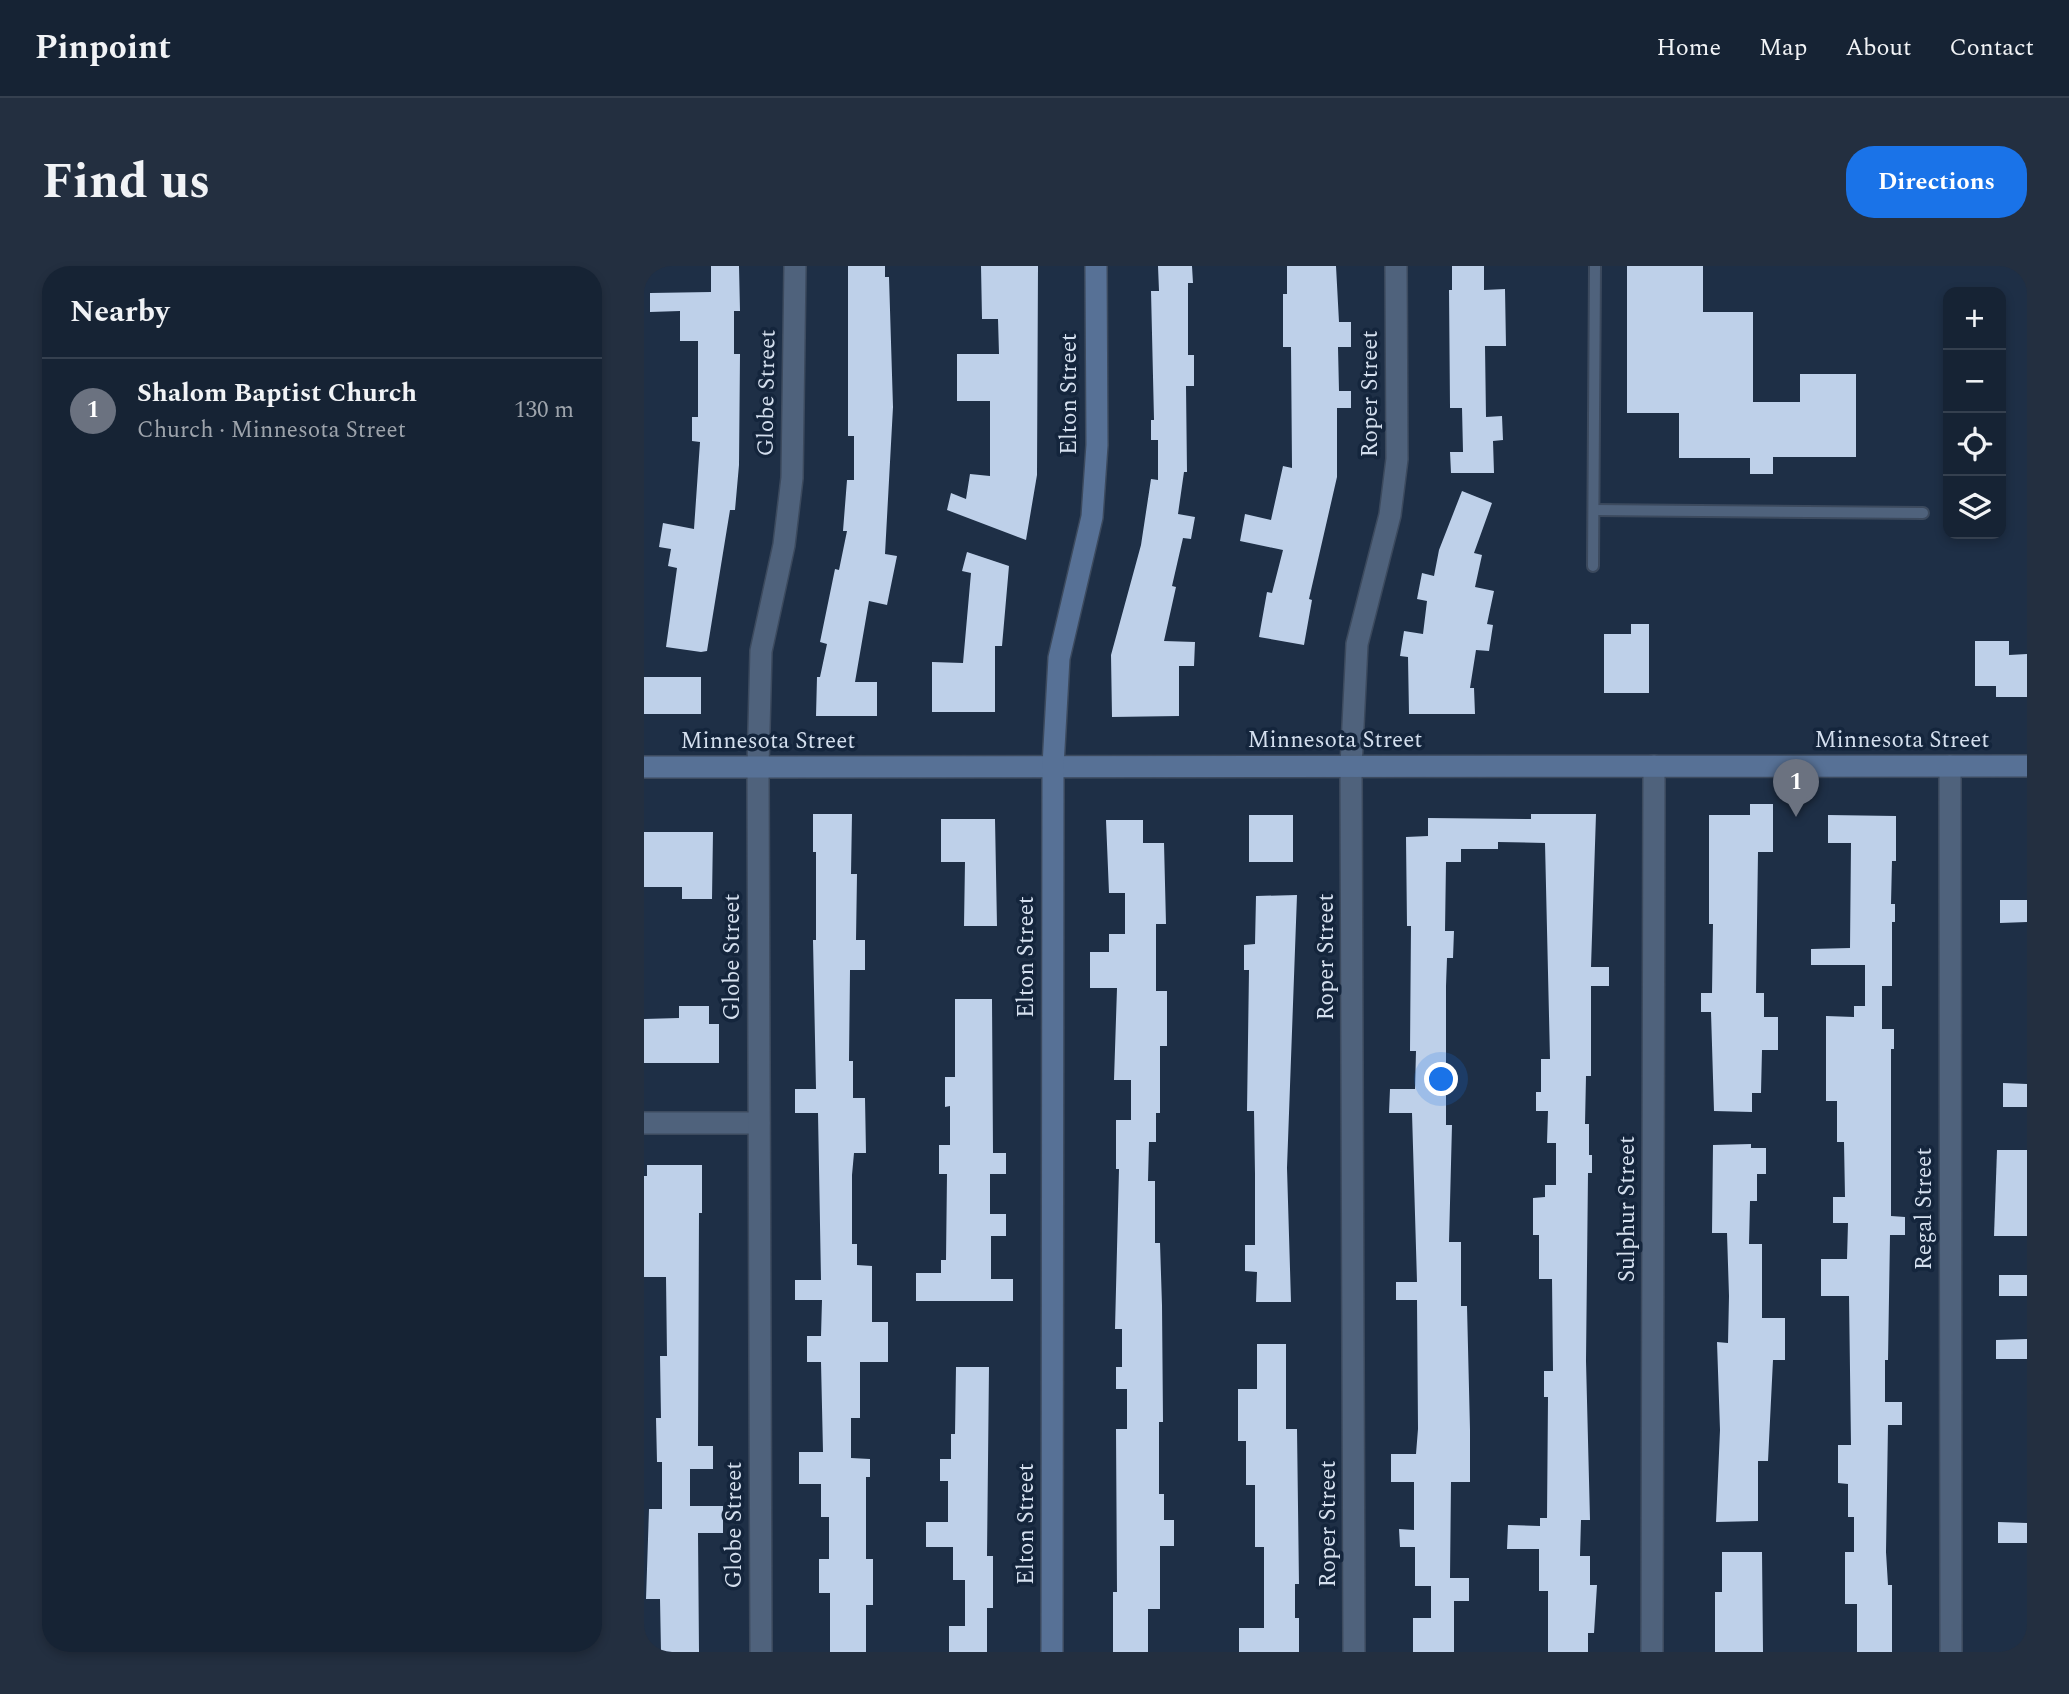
<!DOCTYPE html>
<meta charset="utf-8">
<style>
:root{--surface:#162334;--page:#232f40;--text:#f1f3f6;--muted:#9ea4ac;--line:#35404f;--accent:#1a73e8}
body{margin:0;font-family:Spectral,serif;background:var(--page);color:var(--text)}
.controls{position:absolute;right:21px;top:21px;display:grid;overflow:hidden;border-radius:14px;box-shadow:0 4px 10px #0003}
.controls button{width:63px;height:63px;display:grid;place-items:center;padding:0;border:0;border-bottom:2px solid var(--line);background:var(--surface);color:var(--text);font:35px sans-serif}
.you{position:absolute;left:798px;top:814px;width:24px;height:24px;margin:-18px;border:5px solid #fff;border-radius:50%;background:#1a73e8;box-shadow:0 0 0 10px #1a73e833}
.badge{display:grid;place-items:center;width:46px;height:46px;border-radius:50%;background:var(--accent);color:#fff;font-size:23px;font-weight:700}
.pin{position:absolute;translate:-50% -58px;filter:drop-shadow(0 2px 4px #0008)}
.pin::after{content:'';position:absolute;top:37px;width:24px;height:21px;background:inherit;clip-path:polygon(0 0,100% 0,50% 100%)}
.list{margin:0;padding:0;list-style:none}
h2{display:flex;justify-content:space-between;align-items:center;height:91px;margin:0;padding:0 28px;font-size:30px}
h2 small{font-size:23px;font-weight:400;color:var(--muted)}
.list li{display:grid;grid-template-columns:46px 1fr auto;gap:21px;align-items:center;box-sizing:border-box;height:105px;padding:0 28px;border-top:2px solid var(--line)}
.list b{display:block;font-size:26px;white-space:nowrap}
.list p{margin:0;font-size:23px;white-space:nowrap;color:var(--muted)}
.list em{font-size:23px;font-style:normal;color:var(--muted)}
.icon{flex:none;width:38px;height:38px;fill:none;stroke:currentColor;stroke-width:2;stroke-linecap:round;stroke-linejoin:round}
.map{position:relative;flex:none;width:1383px;height:1386px;overflow:hidden;border-radius:28px}
header{display:flex;align-items:center;gap:42px;box-sizing:border-box;height:98px;padding:0 35px;background:var(--surface);border-bottom:2px solid var(--line)}
header strong{font-size:33px}
nav{display:flex;gap:38px;margin-inline-start:auto;font-size:24px}
.intro{display:flex;align-items:center;justify-content:space-between;box-sizing:border-box;height:168px;padding:0 42px}
h1{margin:0;font-size:49px}
.button{padding:18px 32px;border-radius:28px;background:var(--accent);color:#fff;font-size:24px;font-weight:700}
main{display:flex;gap:42px;padding:0 42px}
aside{flex:1;background:var(--surface);border-radius:28px;box-shadow:0 4px 10px #0003}
.map>svg:first-child{display:block}
.building{fill:#bed0e9}
.lines{fill:none;stroke-linecap:round;stroke-linejoin:round}
.lane-casing{stroke:#3c4a5e;stroke-width:14}
.street-casing{stroke:#3c4a5e;stroke-width:24}
.secondary-casing{stroke:#3c4a5e;stroke-width:24}
.lane{stroke:#4f627c;stroke-width:10}
.street{stroke:#4f627c;stroke-width:21}
.secondary{stroke:#577196;stroke-width:21}
.labels{text-anchor:middle;dominant-baseline:central;stroke-width:7;stroke-linejoin:round;paint-order:stroke}
.street-label{font-size:23px;fill:#d4dfee;stroke:#14253c}
</style>
<header>
<strong>Pinpoint</strong>
<nav><a>Home</a><a>Map</a><a>About</a><a>Contact</a></nav>
</header>
<div class="intro"><h1>Find us</h1><a class="button">Directions</a></div>
<main>
<aside>
<h2>Nearby<small></small></h2>
<ul class="list">
<li><span class="badge" style="background:#6b7280">1</span><div><b>Shalom Baptist Church</b><p>Church · Minnesota Street</p></div><em>130 m</em></li>
</ul>
</aside>
<div class="map">
<svg width="1383" height="1386" viewBox="0 0 1383 1386">
<rect width="100%" height="100%" fill="#1e2f46"/>
<g class="building">
<path d="M 67,0 L 95,0 L 96,45 L 90,45 L 90,88 L 96,88 L 95,199 L 91,244 L 86,244 L 63,385 L 57,386 L 22,381 L 33,302 L 24,300 L 27,283 L 15,281 L 19,257 L 50,263 L 56,176 L 48,175 L 48,151 L 54,151 L 54,75 L 36,75 L 36,45 L 6,46 L 6,27 L 67,26 Z"/>
<path d="M 204,0 L 241,0 L 241,11 L 245,11 L 249,141 L 241,288 L 253,290 L 243,339 L 225,335 L 211,416 L 233,416 L 233,450 L 172,450 L 173,411 L 176,411 L 183,378 L 176,376 L 191,303 L 195,304 L 203,265 L 199,265 L 203,214 L 210,214 L 210,170 L 204,170 Z"/>
<path d="M 337,0 L 394,0 L 393,209 L 382,274 L 303,244 L 307,227 L 322,233 L 326,208 L 346,210 L 346,135 L 313,135 L 313,88 L 355,88 L 354,53 L 338,53 Z"/>
<path d="M 514,0 L 548,0 L 549,17 L 544,17 L 544,89 L 550,89 L 550,120 L 542,120 L 543,206 L 540,206 L 534,248 L 551,251 L 547,273 L 539,272 L 528,320 L 532,321 L 520,375 L 551,376 L 550,400 L 535,400 L 535,450 L 468,451 L 467,389 L 497,279 L 507,213 L 514,214 L 514,174 L 507,174 L 507,154 L 510,154 L 507,25 L 515,25 Z"/>
<path d="M 643,0 L 692,0 L 695,56 L 707,56 L 707,81 L 694,81 L 695,125 L 707,125 L 707,142 L 693,142 L 693,211 L 665,333 L 668,334 L 660,379 L 615,371 L 623,326 L 628,327 L 639,284 L 596,275 L 601,248 L 627,254 L 639,200 L 648,202 L 647,81 L 639,81 L 639,28 L 643,28 Z"/>
<path d="M 808,0 L 840,0 L 840,24 L 861,23 L 862,80 L 841,80 L 842,151 L 858,150 L 859,174 L 849,175 L 850,207 L 807,207 L 806,186 L 819,186 L 818,142 L 806,142 L 805,24 L 808,24 Z"/>
<path d="M 983,0 L 1059,0 L 1059,46 L 1109,46 L 1109,136 L 1156,136 L 1156,108 L 1212,108 L 1212,191 L 1129,191 L 1129,208 L 1106,208 L 1106,192 L 1035,192 L 1035,147 L 983,147 Z"/>
<path d="M 818,225 L 848,237 L 830,287 L 838,289 L 831,321 L 850,325 L 843,358 L 849,359 L 845,385 L 832,384 L 826,422 L 830,422 L 831,448 L 765,448 L 764,391 L 756,390 L 760,365 L 779,368 L 783,335 L 773,333 L 778,307 L 790,310 L 795,284 Z"/>
<path d="M 323,286 L 365,300 L 358,380 L 351,380 L 351,446 L 288,446 L 288,396 L 319,397 L 327,307 L 318,305 Z"/>
<path d="M 987,358 L 1005,358 L 1005,427 L 960,427 L 960,368 L 987,368 Z"/>
<path d="M 1331,375 L 1365,375 L 1365,389 L 1383,388 L 1383,431 L 1352,431 L 1352,420 L 1331,420 Z"/>
<rect x="0" y="411" width="57" height="37"/>
<path d="M 1106,538 L 1129,538 L 1129,586 L 1114,586 L 1112,727 L 1120,727 L 1120,751 L 1134,751 L 1134,784 L 1118,784 L 1117,827 L 1108,827 L 1108,846 L 1070,845 L 1067,746 L 1057,746 L 1057,727 L 1068,727 L 1069,658 L 1065,658 L 1065,549 L 1106,549 Z"/>
<path d="M 169,548 L 208,548 L 207,608 L 213,608 L 212,674 L 221,674 L 221,704 L 206,704 L 205,795 L 209,795 L 209,832 L 221,832 L 222,887 L 210,887 L 208,909 L 208,978 L 213,978 L 213,999 L 228,1000 L 228,1056 L 244,1056 L 244,1096 L 216,1096 L 216,1152 L 207,1152 L 207,1192 L 226,1193 L 226,1211 L 222,1211 L 222,1293 L 229,1293 L 229,1339 L 222,1339 L 222,1386 L 186,1386 L 186,1327 L 175,1327 L 175,1293 L 185,1293 L 185,1251 L 177,1251 L 177,1218 L 155,1218 L 155,1186 L 179,1186 L 177,1096 L 163,1096 L 163,1070 L 177,1070 L 178,1034 L 151,1034 L 151,1014 L 177,1014 L 174,847 L 151,847 L 151,823 L 172,823 L 169,674 L 172,674 L 172,586 L 169,586 Z"/>
<path d="M 887,548 L 952,548 L 947,701 L 965,701 L 965,720 L 947,720 L 947,810 L 942,810 L 941,858 L 945,858 L 945,889 L 948,889 L 948,907 L 944,907 L 942,1095 L 946,1254 L 937,1254 L 936,1290 L 946,1290 L 946,1319 L 953,1319 L 950,1367 L 944,1367 L 944,1386 L 904,1386 L 904,1325 L 895,1325 L 895,1283 L 863,1283 L 864,1259 L 896,1260 L 896,1252 L 903,1252 L 904,1131 L 900,1131 L 900,1105 L 909,1105 L 908,1013 L 895,1013 L 895,969 L 889,969 L 889,932 L 901,931 L 901,919 L 912,919 L 912,877 L 903,877 L 904,845 L 892,845 L 892,826 L 897,826 L 897,793 L 906,793 L 901,577 L 854,576 L 854,583 L 817,583 L 817,596 L 802,596 L 801,665 L 810,665 L 809,692 L 803,692 L 802,720 L 802,859 L 808,859 L 805,976 L 817,976 L 817,1040 L 823,1040 L 826,1164 L 826,1216 L 807,1216 L 806,1312 L 825,1312 L 825,1335 L 810,1335 L 810,1386 L 769,1386 L 769,1352 L 787,1352 L 787,1320 L 771,1320 L 771,1281 L 756,1281 L 755,1263 L 770,1264 L 770,1216 L 747,1216 L 747,1188 L 772,1188 L 774,1163 L 773,1034 L 752,1034 L 752,1016 L 773,1016 L 768,847 L 745,847 L 746,823 L 771,823 L 772,785 L 766,785 L 767,660 L 763,660 L 762,571 L 784,570 L 784,552 L 887,553 Z"/>
<rect x="605" y="549" width="44" height="47"/>
<path d="M 1184,549 L 1252,550 L 1252,595 L 1248,595 L 1247,638 L 1251,638 L 1251,656 L 1248,656 L 1248,720 L 1238,720 L 1238,763 L 1250,763 L 1250,783 L 1247,783 L 1247,950 L 1261,951 L 1261,969 L 1246,969 L 1244,1094 L 1241,1094 L 1241,1136 L 1258,1136 L 1258,1159 L 1244,1159 L 1242,1286 L 1244,1319 L 1248,1319 L 1248,1386 L 1213,1386 L 1213,1338 L 1201,1338 L 1201,1286 L 1210,1286 L 1210,1251 L 1204,1251 L 1204,1218 L 1194,1217 L 1194,1179 L 1207,1179 L 1205,1030 L 1177,1030 L 1177,993 L 1203,993 L 1204,957 L 1189,957 L 1189,931 L 1201,931 L 1200,876 L 1193,876 L 1193,835 L 1182,835 L 1182,750 L 1210,751 L 1210,740 L 1221,740 L 1221,699 L 1167,699 L 1167,683 L 1206,682 L 1207,577 L 1184,577 Z"/>
<path d="M 297,553 L 351,553 L 353,660 L 320,660 L 321,596 L 297,596 Z"/>
<path d="M 462,554 L 499,554 L 499,577 L 520,577 L 522,658 L 512,658 L 512,725 L 523,725 L 523,780 L 516,780 L 516,847 L 512,847 L 512,876 L 505,876 L 504,915 L 511,915 L 511,977 L 516,977 L 518,1039 L 519,1156 L 515,1156 L 515,1228 L 520,1228 L 520,1254 L 530,1254 L 530,1280 L 516,1280 L 516,1343 L 504,1343 L 504,1386 L 469,1386 L 469,1326 L 473,1326 L 472,1163 L 483,1163 L 483,1123 L 472,1123 L 472,1101 L 478,1101 L 478,1063 L 471,1063 L 475,903 L 472,903 L 472,854 L 487,854 L 487,814 L 470,814 L 473,722 L 446,722 L 446,686 L 465,686 L 465,668 L 481,668 L 481,627 L 465,627 Z"/>
<path d="M 0,566 L 69,566 L 68,633 L 38,633 L 38,621 L 0,621 Z"/>
<path d="M 653,629 L 643,902 L 647,1036 L 612,1036 L 613,1006 L 601,1005 L 601,979 L 611,979 L 611,908 L 610,845 L 603,845 L 605,704 L 600,704 L 600,679 L 611,678 L 612,630 Z"/>
<path d="M 1356,634 L 1383,634 L 1383,656 L 1356,657 Z"/>
<path d="M 311,733 L 348,733 L 349,887 L 362,887 L 362,908 L 346,908 L 346,948 L 362,948 L 362,970 L 347,970 L 347,1013 L 369,1013 L 369,1035 L 272,1035 L 272,1007 L 297,1007 L 297,994 L 302,994 L 303,908 L 295,908 L 295,879 L 306,879 L 306,840 L 301,841 L 301,811 L 311,811 Z"/>
<path d="M 35,740 L 65,740 L 65,758 L 75,758 L 75,797 L 0,797 L 0,753 L 35,752 Z"/>
<path d="M 1359,817 L 1383,818 L 1383,841 L 1359,841 Z"/>
<path d="M 1107,878 L 1107,882 L 1122,882 L 1122,908 L 1113,908 L 1113,935 L 1106,935 L 1105,978 L 1118,978 L 1118,1052 L 1141,1052 L 1141,1094 L 1129,1094 L 1124,1195 L 1114,1195 L 1114,1255 L 1072,1256 L 1076,1164 L 1073,1076 L 1084,1077 L 1085,1030 L 1083,967 L 1068,967 L 1069,879 Z"/>
<path d="M 1353,884 L 1383,884 L 1383,970 L 1350,970 Z"/>
<path d="M 3,899 L 58,899 L 58,947 L 55,947 L 54,1180 L 69,1180 L 69,1203 L 46,1203 L 46,1240 L 79,1240 L 79,1267 L 54,1267 L 55,1386 L 17,1386 L 16,1333 L 2,1333 L 5,1243 L 18,1243 L 18,1196 L 13,1196 L 12,1152 L 17,1152 L 16,1090 L 23,1090 L 22,1011 L 0,1011 L 0,910 L 3,910 Z"/>
<rect x="1355" y="1009" width="28" height="21"/>
<path d="M 1383,1073 L 1383,1093 L 1352,1093 L 1352,1074 Z"/>
<path d="M 613,1078 L 642,1078 L 642,1163 L 653,1163 L 655,1318 L 651,1318 L 651,1352 L 655,1352 L 655,1386 L 595,1386 L 595,1362 L 620,1362 L 620,1281 L 611,1281 L 611,1219 L 602,1219 L 602,1175 L 594,1175 L 594,1123 L 613,1123 Z"/>
<path d="M 312,1101 L 345,1101 L 343,1290 L 349,1290 L 349,1342 L 343,1342 L 343,1386 L 305,1386 L 305,1360 L 321,1360 L 321,1314 L 309,1314 L 309,1281 L 282,1281 L 282,1256 L 304,1256 L 304,1215 L 296,1215 L 296,1193 L 307,1193 L 307,1168 L 311,1168 Z"/>
<path d="M 1354,1256 L 1383,1257 L 1383,1277 L 1354,1277 Z"/>
<path d="M 1078,1286 L 1118,1286 L 1119,1386 L 1071,1386 L 1071,1326 L 1078,1326 Z"/>
</g>
<g class="lines">
<g class="lane-casing">
<g id="lane">
<path d="M 950,244 L 1279,247"/>
<path d="M 949,300 L 951,0"/>
</g>
</g>
<g class="street-casing">
<g id="street">
<path d="M 1306,500 L 1307,1386"/>
<path d="M 0,857 L 115,857"/>
<path d="M 117,1386 L 114,501 L 117,385 L 140,279 L 148,212 L 151,0"/>
<path d="M 710,1386 L 707,500 L 713,378 L 746,249 L 753,193 L 752,0"/>
<path d="M 1008,1386 L 1010,500"/>
</g>
</g>
<g class="secondary-casing">
<g id="secondary">
<path d="M 0,501 L 1383,500"/>
<path d="M 408,1386 L 409,500 L 415,392 L 448,251 L 453,179 L 452,0"/>
</g>
</g>
<use href="#lane" class="lane"/>
<use href="#street" class="street"/>
<use href="#secondary" class="secondary"/>
</g>
<g class="labels">
<g class="street-label">
<text transform="translate(123 127) rotate(-89)">Globe Street</text>
<text transform="translate(425 128) rotate(-90)">Elton Street</text>
<text transform="translate(726 128) rotate(-90)">Roper Street</text>
<text x="691" y="474">Minnesota Street</text>
<text x="1258" y="474">Minnesota Street</text>
<text x="124" y="475">Minnesota Street</text>
<text transform="translate(88 691) rotate(-90)">Globe Street</text>
<text transform="translate(382 691) rotate(-90)">Elton Street</text>
<text transform="translate(682 691) rotate(-90)">Roper Street</text>
<text transform="translate(983 943) rotate(-90)">Sulphur Street</text>
<text transform="translate(1280 943) rotate(-90)">Regal Street</text>
<text transform="translate(382 1258) rotate(-90)">Elton Street</text>
<text transform="translate(684 1258) rotate(-90)">Roper Street</text>
<text transform="translate(90 1259) rotate(-90)">Globe Street</text>
</g>
</g>
</svg>
<div class="controls">
<button>+</button>
<button>−</button>
<button><svg class="icon" aria-label="locate" viewBox="0 0 24 24"><circle cx="12" cy="12" r="6"/><path d="M12 2v4M12 18v4M2 12h4M18 12h4"/></svg></button>
<button><svg class="icon" aria-label="layers" viewBox="0 0 24 24"><path d="M12 4l9 5-9 5-9-5zM3 14l9 5 9-5"/></svg></button>
</div>
<div class="you"></div>
<div class="pin badge" style="left:1152px;top:551px;background:#6b7280">1</div>
</div>
</main>
